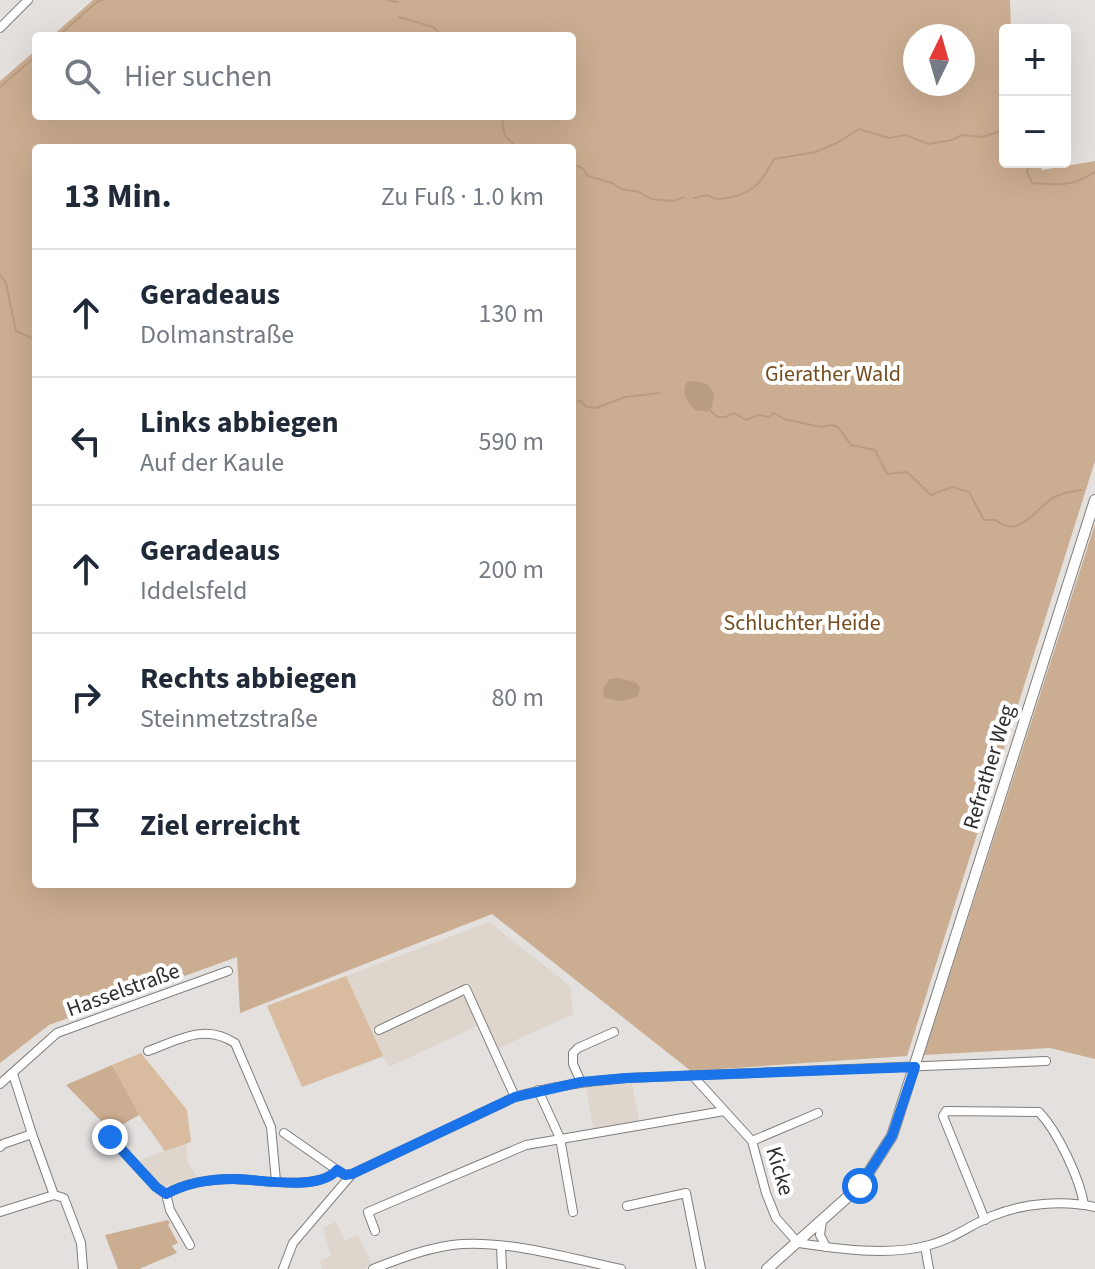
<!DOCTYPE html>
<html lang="de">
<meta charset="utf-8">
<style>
:root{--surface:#fff;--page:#f6f6f7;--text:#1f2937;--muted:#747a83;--line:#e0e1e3}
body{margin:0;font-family:"Source Sans 3",sans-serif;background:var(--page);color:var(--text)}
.controls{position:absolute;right:24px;top:24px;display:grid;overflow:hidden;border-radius:8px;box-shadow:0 8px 32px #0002}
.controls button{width:72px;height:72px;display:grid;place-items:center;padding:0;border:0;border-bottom:2px solid var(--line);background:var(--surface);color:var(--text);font:40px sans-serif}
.compass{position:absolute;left:903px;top:24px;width:72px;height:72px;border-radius:50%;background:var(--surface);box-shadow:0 8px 32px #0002;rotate:5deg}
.stop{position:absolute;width:24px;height:24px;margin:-18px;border:6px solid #1a73e8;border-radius:50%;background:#fff}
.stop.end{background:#1a73e8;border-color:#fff;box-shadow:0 2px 8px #0008}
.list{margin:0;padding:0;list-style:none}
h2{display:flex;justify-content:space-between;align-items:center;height:104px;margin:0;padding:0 32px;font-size:34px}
h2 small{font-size:26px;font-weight:400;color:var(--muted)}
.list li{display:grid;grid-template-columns:52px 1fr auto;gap:24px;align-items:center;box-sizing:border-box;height:128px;padding:0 32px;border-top:2px solid var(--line)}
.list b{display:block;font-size:30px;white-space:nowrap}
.list p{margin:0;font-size:26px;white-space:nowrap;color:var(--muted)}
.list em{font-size:26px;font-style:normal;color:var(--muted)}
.icon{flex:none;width:44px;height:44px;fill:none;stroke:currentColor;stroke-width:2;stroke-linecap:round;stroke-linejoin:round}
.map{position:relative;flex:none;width:1095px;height:1269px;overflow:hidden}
.search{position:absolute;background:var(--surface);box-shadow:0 8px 32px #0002;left:32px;top:32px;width:544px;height:88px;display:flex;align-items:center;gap:20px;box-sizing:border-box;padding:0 28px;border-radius:8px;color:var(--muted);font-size:30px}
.panel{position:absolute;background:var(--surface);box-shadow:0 8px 32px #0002;left:32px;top:144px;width:544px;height:744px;border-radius:8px}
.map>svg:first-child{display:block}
.built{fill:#ded5cd}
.green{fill:#d9bca0}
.forest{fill:#cbad91;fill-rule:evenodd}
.water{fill:#b99d81}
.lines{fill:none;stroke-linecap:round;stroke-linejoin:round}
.stream{stroke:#b99d81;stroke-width:2}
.minor-casing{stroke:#807e7b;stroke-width:10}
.major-casing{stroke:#807e7b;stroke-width:12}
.minor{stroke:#fff;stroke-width:8}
.major{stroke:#fff;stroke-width:10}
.route{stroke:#1a73e8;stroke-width:10}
.labels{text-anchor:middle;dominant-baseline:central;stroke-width:8;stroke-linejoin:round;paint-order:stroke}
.park-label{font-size:22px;fill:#744c1e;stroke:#fff}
.street-label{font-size:22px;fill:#2e2d2c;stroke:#fff}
</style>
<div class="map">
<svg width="1095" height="1269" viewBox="0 0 1095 1269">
<rect width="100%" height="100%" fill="#e3e0de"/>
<g class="built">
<path d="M 489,922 L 570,986 L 573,1014 L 499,1048 L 467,986 L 372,1031 L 374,1035 L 460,995 L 467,999 L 479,1025 L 389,1067 L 383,1057 L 302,1087 L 267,1006 Z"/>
<path d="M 632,1083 L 639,1121 L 593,1128 L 586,1086 Z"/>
<path d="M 154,1135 L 191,1142 L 187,1143 L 187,1161 L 198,1177 L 161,1188 L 137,1161 L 164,1151 Z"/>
<path d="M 336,1222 L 345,1241 L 358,1235 L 372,1265 L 362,1269 L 322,1269 L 320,1261 L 331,1256 L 323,1228 Z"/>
</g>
<g class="green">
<path d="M 346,976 L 383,1056 L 302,1087 L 267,1006 Z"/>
<path d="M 141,1053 L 187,1110 L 191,1142 L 165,1151 L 131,1104 L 112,1065 Z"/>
</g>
<g class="forest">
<path d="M 93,0 L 1010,0 L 1011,30 L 1005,30 L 1005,162 L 1040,162 L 1042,170 L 1095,161 L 1095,461 L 907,1056 L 691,1071 L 492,914 L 240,1013 L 237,957 L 49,1025 L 0,1063 L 0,81 L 36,50 L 36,116 L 572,116 L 572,36 L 52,36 ZM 915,36 L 963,36 L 963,84 L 915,84 ZM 36,148 L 572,148 L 572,884 L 36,884 Z"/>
<path d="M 1095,524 L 1095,1059 L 1050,1048 L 924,1055 Z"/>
<path d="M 112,1065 L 139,1115 L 111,1131 L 66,1085 Z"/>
<path d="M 168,1220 L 170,1223 L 168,1225 L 178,1243 L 172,1246 L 177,1253 L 139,1269 L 118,1269 L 105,1235 Z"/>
</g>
<g class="water">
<path d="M 694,381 L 707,384 L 714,393 L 712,408 L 708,412 L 695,410 C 687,403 681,392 687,382 Z"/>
<path d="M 618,678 L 635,682 L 640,687 L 638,697 L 620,701 L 605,698 L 603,690 L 609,679 Z"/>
</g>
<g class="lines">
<g class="stream">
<path d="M 386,0 L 398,2"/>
<path d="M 399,17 L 433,27 L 443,36"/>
<path d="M 58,36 L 98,1 L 103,0"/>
<path d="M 0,87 L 36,56"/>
<path d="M 503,116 C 501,133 506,140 520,148"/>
<path d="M 1029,162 L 1027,172 L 1032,183 C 1061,185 1070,187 1095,172"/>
<path d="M 572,164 L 582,168 L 588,176 L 612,183 L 621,189 L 639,192 L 651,199 L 674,201 L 684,197"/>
<path d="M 694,198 L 707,195 C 718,201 721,199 732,197 C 757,191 761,181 774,159 L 816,152 L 837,143 L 859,129 L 889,138 L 906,135 L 928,144 L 952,140 L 962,135 L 982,137 L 1005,130"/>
<path d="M 0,275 L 6,283 L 16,331 L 36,340"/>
<path d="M 572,402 L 581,401 L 586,407 L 596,408 L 625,397 L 660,393"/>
<path d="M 711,411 C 717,420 726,418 734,413 L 746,420 L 758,415 L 769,417 L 774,413 L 784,419 L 821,427 L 831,425 L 838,427 L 851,445 L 875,450 L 887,474 L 907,472 L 931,495 L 952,487 L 969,492 L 984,520 L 996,520 C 1016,537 1030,517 1045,504 C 1054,495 1070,491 1082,490"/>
<path d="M 572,528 L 575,528"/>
</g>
<g class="minor-casing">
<g id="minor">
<path d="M 0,28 L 28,0"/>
<path d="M 379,1030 L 466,989 L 515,1097"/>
<path d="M 148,1051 C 179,1040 204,1023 235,1043 L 271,1127 L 276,1181"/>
<path d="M 13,1074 L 32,1134 L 54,1195 L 64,1198 L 81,1243 L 83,1269"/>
<path d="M 692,1075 L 752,1141 L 766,1193 L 776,1218 L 798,1243 C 839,1249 886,1256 926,1246 C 954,1239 968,1226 992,1216 C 1023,1203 1063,1200 1095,1207"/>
<path d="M 581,1082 L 573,1064 L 573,1053 L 578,1048 L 614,1032"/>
<path d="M 0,1084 L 57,1033 L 228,971"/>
<path d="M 538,1090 L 560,1138 L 573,1212"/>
<path d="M 284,1133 L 337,1170 L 345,1175 L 352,1174"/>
<path d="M 110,1137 L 156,1187 L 166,1194 L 170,1210 L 190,1245"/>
<path d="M 752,1141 L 818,1113"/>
<path d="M 0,1147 L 3,1144 L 32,1134"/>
<path d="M 166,1194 C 186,1183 210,1179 233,1179 C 260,1179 318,1192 337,1170"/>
<path d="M 627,1206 L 686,1193 L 701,1269"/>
<path d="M 0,1212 L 54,1195"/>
<path d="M 985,1220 L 943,1116 L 946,1111 L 1039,1112 C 1058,1132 1080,1179 1084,1205"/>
<path d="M 822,1221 L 820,1235 L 826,1247"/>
<path d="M 375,1231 L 368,1212 L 526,1145 L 724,1111"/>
<path d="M 501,1246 L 502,1269"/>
<path d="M 925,1246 L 929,1269"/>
<path d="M 283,1269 L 293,1243 L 352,1174 L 515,1097 C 552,1086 589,1081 627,1078 L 1046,1061"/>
<path d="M 373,1269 C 401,1258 432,1246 462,1244 C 513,1241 572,1259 621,1269"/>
</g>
</g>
<g class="major-casing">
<path id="major" d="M 767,1269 L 860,1186 L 892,1136 L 1095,500"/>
</g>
<use href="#minor" class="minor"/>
<use href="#major" class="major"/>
</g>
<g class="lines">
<path class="route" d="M 110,1137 L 156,1187 L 166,1194 C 186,1183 210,1179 233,1179 C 260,1179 318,1192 337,1170 L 345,1175 L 352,1174 L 515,1097 L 581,1082 L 627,1078 L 915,1067 L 892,1136 L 860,1186"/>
</g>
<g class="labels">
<g class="park-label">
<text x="833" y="374">Gierather Wald</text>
<text x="802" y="623">Schluchter Heide</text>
</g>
<g class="street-label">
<text transform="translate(989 767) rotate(-73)">Refrather Weg</text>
<text transform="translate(123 990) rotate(-20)">Hasselstraße</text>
<text transform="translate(780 1171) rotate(73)">Kicke</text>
</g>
</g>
</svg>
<div class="controls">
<button>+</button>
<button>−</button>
</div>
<svg class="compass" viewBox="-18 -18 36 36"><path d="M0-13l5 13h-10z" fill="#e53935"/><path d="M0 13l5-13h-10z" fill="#747a83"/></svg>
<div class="stop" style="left:860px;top:1186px"></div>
<div class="stop end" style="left:110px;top:1137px"></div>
<div class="search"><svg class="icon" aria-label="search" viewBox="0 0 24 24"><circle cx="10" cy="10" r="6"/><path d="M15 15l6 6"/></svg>Hier suchen</div>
<section class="panel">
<h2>13 Min.<small>Zu Fuß · 1.0 km</small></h2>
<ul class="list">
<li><svg class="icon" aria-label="ahead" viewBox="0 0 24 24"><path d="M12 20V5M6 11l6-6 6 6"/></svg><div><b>Geradeaus</b><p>Dolmanstraße</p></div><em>130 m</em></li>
<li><svg class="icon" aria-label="left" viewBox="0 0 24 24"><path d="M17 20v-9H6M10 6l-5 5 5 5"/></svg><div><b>Links abbiegen</b><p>Auf der Kaule</p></div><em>590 m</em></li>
<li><svg class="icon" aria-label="ahead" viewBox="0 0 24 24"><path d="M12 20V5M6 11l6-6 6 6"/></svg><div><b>Geradeaus</b><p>Iddelsfeld</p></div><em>200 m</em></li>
<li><svg class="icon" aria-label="right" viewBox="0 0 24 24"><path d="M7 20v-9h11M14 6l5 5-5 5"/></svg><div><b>Rechts abbiegen</b><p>Steinmetzstraße</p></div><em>80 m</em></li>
<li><svg class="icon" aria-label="arrive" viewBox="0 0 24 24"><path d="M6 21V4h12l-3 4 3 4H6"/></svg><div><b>Ziel erreicht</b></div></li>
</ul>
</section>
</div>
